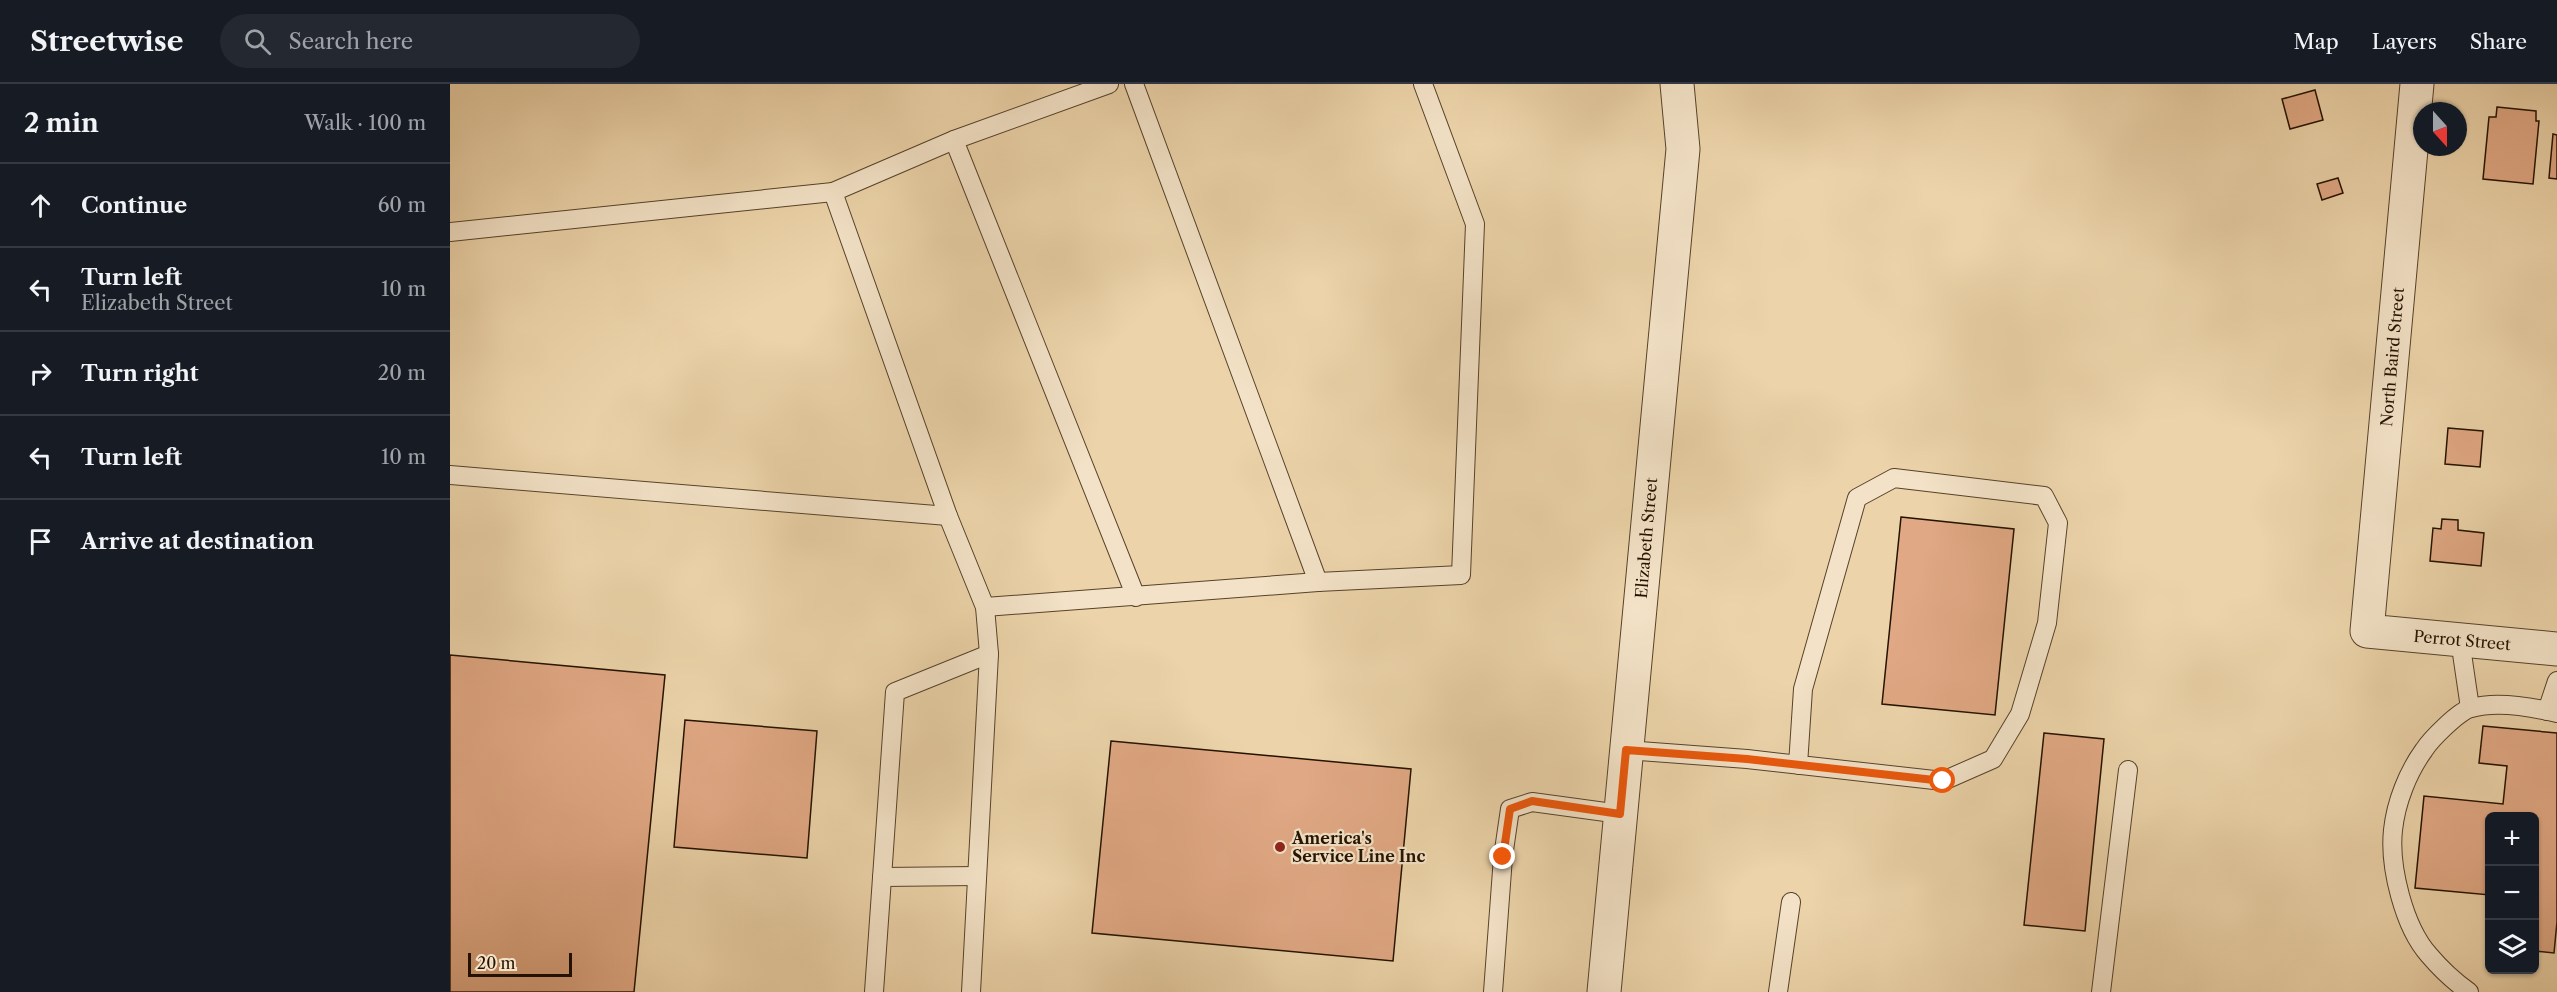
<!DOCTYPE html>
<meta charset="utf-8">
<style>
:root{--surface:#171b24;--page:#242831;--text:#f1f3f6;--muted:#9ea1a6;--line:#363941}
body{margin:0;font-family:"Libre Caslon Text",serif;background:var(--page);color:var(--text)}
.controls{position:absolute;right:18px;bottom:18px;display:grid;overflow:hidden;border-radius:9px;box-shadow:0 2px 4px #0004}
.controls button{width:54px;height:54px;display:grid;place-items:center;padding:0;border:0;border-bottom:2px solid var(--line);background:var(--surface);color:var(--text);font:30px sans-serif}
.compass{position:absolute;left:1963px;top:18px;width:54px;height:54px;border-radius:50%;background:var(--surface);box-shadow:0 2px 4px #0004;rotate:159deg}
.scale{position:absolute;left:18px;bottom:15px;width:104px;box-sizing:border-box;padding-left:6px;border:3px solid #241200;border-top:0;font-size:16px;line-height:21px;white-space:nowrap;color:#241200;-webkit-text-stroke:4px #f3e2c7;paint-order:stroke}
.stop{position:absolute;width:18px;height:18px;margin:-14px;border:4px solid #ea580c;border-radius:50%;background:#fff}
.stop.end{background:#ea580c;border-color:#fff;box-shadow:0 2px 6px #0008}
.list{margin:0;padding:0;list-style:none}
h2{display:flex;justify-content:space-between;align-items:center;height:78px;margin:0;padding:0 24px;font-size:26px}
h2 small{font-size:20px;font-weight:400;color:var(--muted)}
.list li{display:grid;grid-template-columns:39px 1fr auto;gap:18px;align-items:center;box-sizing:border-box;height:84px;padding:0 24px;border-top:2px solid var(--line)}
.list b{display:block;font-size:22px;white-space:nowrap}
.list p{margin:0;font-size:20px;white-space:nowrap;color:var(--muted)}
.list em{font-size:20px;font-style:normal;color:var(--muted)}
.icon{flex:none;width:33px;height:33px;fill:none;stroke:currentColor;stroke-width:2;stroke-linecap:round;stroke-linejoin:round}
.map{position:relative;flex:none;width:2107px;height:908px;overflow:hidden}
header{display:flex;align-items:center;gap:36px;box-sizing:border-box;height:84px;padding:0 30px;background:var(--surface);border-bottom:2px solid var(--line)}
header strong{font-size:28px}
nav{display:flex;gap:33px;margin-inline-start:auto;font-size:21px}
.search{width:420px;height:54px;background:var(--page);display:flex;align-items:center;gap:15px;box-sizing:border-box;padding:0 21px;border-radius:33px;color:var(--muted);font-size:22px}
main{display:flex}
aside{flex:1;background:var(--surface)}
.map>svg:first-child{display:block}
.building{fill:#e0a884;stroke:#241200;stroke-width:1.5}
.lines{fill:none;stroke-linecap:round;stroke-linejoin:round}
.lane-casing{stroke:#56422a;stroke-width:20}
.street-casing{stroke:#56422a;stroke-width:35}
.lane{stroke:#f3e2c7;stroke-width:18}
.street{stroke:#f3e2c7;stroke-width:33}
.route{stroke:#ea580c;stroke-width:8}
.poi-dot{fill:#8f2418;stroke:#f3e2c7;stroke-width:2}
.labels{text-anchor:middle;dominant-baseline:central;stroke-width:4.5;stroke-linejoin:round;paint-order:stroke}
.street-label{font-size:16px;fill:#241200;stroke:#f3e2c7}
.poi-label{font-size:16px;font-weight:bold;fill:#241200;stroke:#f3e2c7;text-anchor:start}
</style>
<header>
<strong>Streetwise</strong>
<div class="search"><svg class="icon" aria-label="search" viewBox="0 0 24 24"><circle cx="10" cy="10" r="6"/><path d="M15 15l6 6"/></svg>Search here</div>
<nav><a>Map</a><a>Layers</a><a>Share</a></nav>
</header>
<main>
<aside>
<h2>2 min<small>Walk · 100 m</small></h2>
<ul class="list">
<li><svg class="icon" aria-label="ahead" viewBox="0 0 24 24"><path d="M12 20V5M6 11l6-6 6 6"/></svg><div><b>Continue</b></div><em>60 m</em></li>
<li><svg class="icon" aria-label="left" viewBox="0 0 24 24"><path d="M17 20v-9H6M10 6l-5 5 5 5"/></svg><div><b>Turn left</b><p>Elizabeth Street</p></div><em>10 m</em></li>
<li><svg class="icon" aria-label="right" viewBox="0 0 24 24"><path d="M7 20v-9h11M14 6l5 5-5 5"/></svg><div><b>Turn right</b></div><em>20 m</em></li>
<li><svg class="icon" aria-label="left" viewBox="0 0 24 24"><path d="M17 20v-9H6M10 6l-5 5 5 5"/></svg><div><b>Turn left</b></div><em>10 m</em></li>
<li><svg class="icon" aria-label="arrive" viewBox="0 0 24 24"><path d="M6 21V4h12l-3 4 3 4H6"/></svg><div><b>Arrive at destination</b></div></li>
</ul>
</aside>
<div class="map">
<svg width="2107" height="908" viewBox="0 0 2107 908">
<rect width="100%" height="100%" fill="#ecd3a9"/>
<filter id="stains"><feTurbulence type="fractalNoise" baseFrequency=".00333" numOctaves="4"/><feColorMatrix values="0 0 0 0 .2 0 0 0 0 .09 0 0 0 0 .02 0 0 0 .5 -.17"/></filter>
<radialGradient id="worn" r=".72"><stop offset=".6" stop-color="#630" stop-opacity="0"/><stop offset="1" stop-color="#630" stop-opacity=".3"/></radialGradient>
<g class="building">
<path d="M 1865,6 L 1873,36 L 1840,45 L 1832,15 Z"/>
<path d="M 2047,23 L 2086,27 L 2086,37 L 2089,37 L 2083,100 L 2033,95 L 2039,33 L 2046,33 Z"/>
<path d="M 2103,50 L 2107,51 L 2107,95 L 2099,94 Z"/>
<path d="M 1888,94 L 1893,109 L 1872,116 L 1867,100 Z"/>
<path d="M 1998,344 L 2033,347 L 2030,383 L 1995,380 Z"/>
<path d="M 1451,433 L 1564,445 L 1545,631 L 1432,620 Z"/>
<path d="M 1992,435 L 2008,436 L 2008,446 L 2034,449 L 2031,482 L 1980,477 L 1983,444 L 1991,445 Z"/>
<path d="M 0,571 L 215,591 L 184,908 L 0,908 Z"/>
<path d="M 235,636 L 367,647 L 357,774 L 224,763 Z"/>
<path d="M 2033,642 L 2107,649 L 2107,838 L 2104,869 L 2084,867 L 2084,732 L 2040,732 L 2040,811 L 1965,804 L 1974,712 L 2053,720 L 2057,682 L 2029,679 Z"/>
<path d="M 1594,649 L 1654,655 L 1635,847 L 1574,841 Z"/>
<path d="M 661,657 L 961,685 L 943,877 L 642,849 Z"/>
</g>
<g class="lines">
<g class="lane-casing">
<g id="lane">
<path d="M 684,0 L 868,498"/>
<path d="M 504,56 L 686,513"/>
<path d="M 0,148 L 383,108"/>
<path d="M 0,391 L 498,432"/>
<path d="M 535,523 L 868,498 L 1011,491 L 1025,140 L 973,0"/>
<path d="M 2010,556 L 2020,624"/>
<path d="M 2097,627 L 2107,597"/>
<path d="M 1176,666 L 1297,675 L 1493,697 L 1543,675 L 1570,630 L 1597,539 L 1608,439 L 1594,412 L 1444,394 L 1407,414 L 1353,605 L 1348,681"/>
<path d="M 432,793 L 527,792"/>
<path d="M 424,908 L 445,608 L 539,570"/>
<path d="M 521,908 L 539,570 L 535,523 L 498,432 L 383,108 L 504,56 L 659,0"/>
<path d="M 1043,908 L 1053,773 L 1060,725 L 1082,718 L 1170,730"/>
<path d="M 1328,908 L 1341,818"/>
<path d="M 1651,908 L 1678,686"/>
<path d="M 2019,908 C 2005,898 1990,884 1979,871 C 1954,843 1939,783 1943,746 C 1946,718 1958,688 1974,666 C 1981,655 2009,627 2021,624 C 2046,617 2082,623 2107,629"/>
</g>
</g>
<g class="street-casing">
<g id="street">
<path d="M 1967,0 L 1917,547 L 2107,565"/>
<path d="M 1154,908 L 1233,65 L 1227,0"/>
</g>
</g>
<use href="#lane" class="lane"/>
<use href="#street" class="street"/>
</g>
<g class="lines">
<path class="route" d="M 1053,773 L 1060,725 L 1082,717 L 1170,730 L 1176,666 L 1297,675 L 1493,697"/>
</g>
<circle class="poi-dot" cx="830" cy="763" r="6"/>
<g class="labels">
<g class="street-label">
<text transform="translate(1942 273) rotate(-85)">North Baird Street</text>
<text transform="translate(1196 454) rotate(-85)">Elizabeth Street</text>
<text transform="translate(2012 556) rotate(5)">Perrot Street</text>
</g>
<g class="poi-label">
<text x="842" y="754">America's<tspan x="842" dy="18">Service Line Inc</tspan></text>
</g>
</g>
<rect width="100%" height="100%" filter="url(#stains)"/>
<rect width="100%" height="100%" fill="url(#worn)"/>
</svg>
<div class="controls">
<button>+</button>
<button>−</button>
<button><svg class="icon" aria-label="layers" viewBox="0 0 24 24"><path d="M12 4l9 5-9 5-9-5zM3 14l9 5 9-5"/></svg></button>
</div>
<svg class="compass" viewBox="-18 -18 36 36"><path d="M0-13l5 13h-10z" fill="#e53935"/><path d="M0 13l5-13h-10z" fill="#9ea1a6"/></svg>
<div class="scale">20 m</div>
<div class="stop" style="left:1493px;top:697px"></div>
<div class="stop end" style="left:1053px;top:773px"></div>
</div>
</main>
